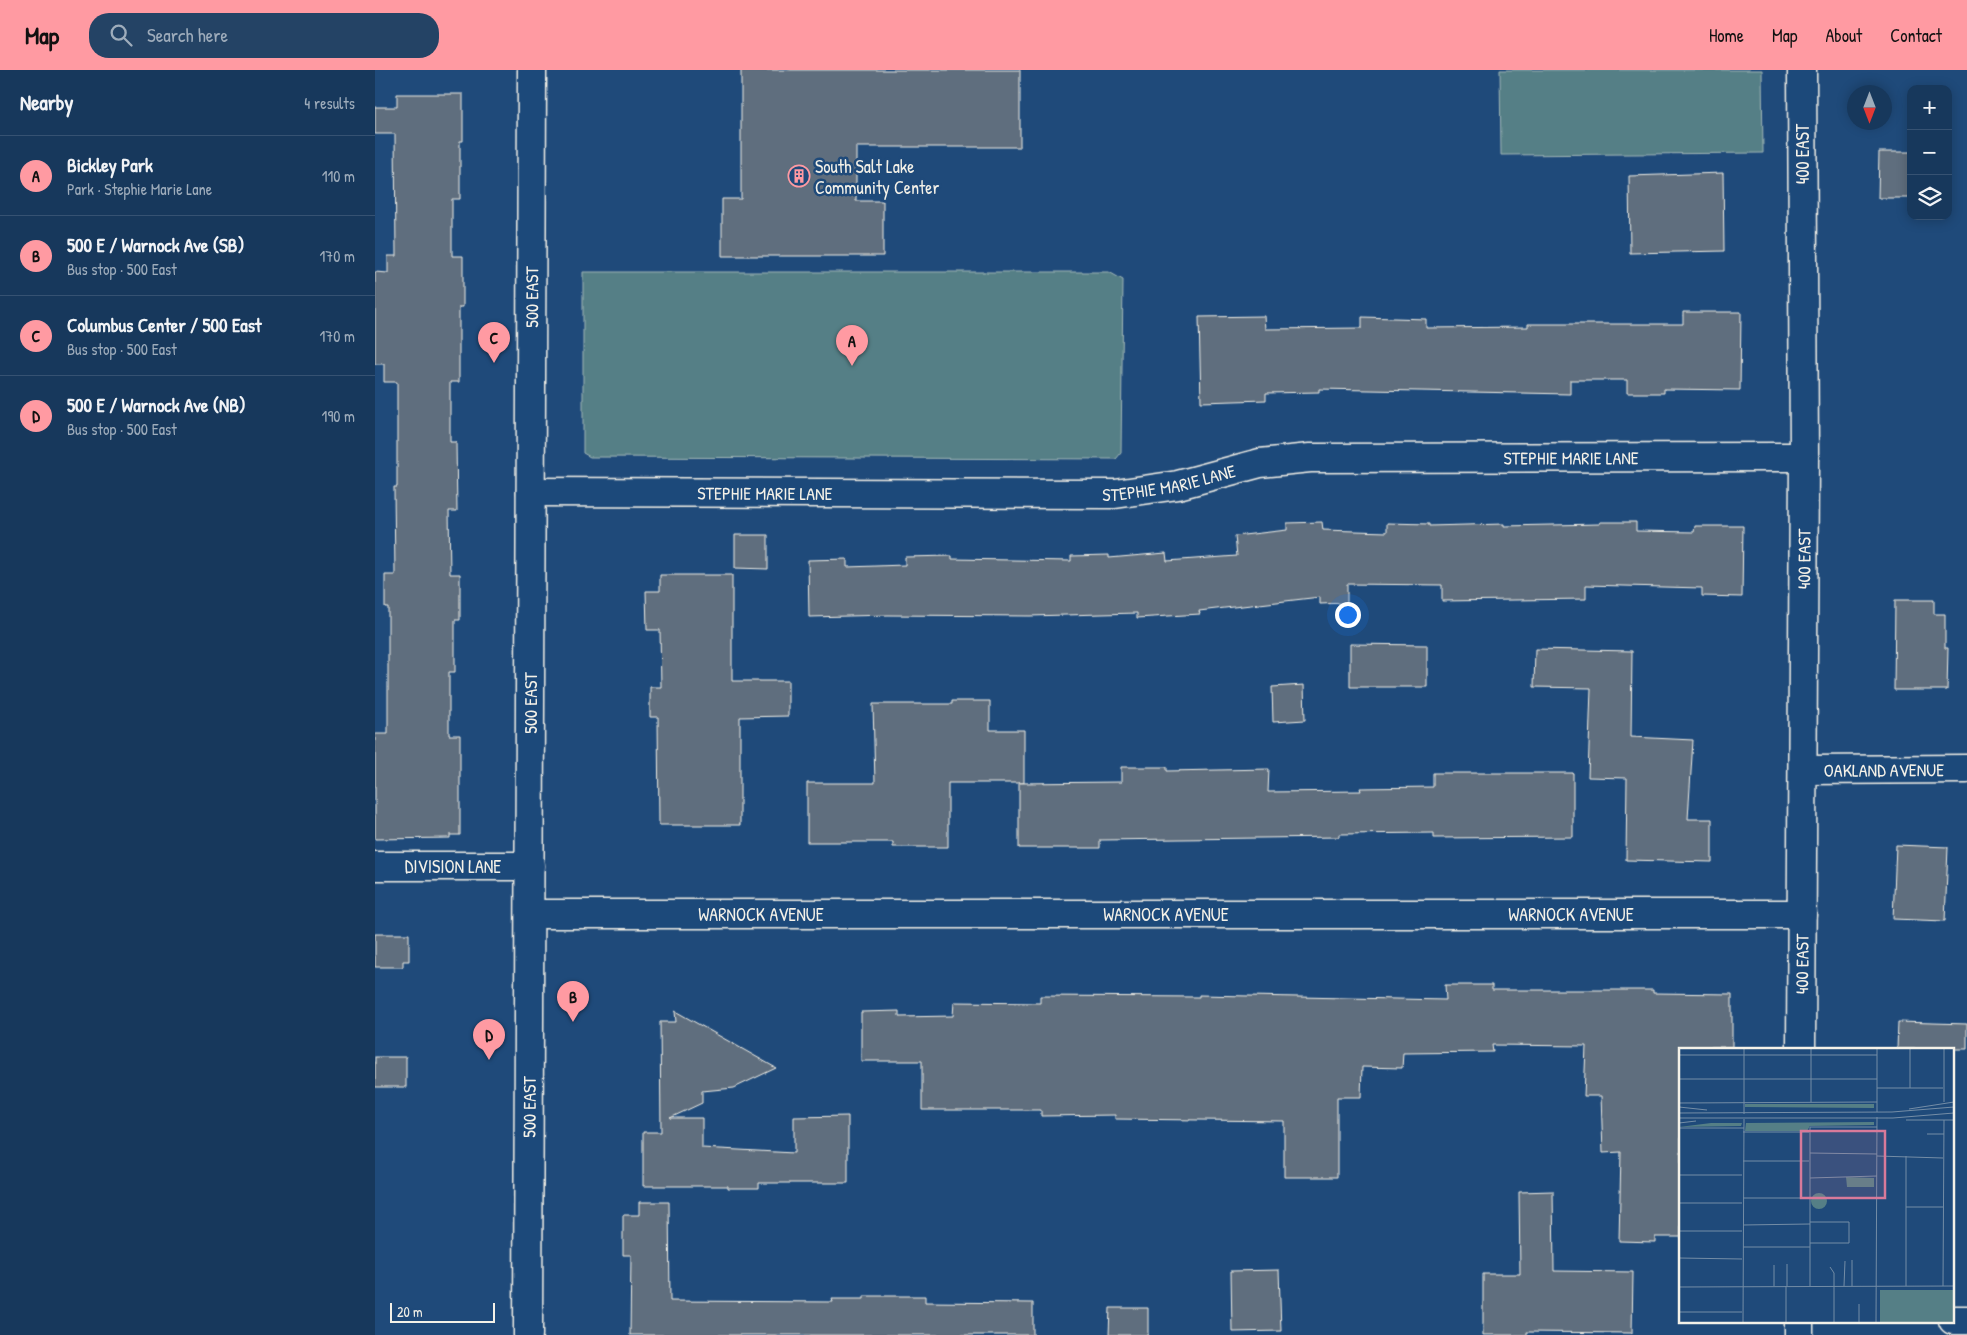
<!DOCTYPE html>
<meta charset="utf-8">
<style>
:root{--surface:#17385c;--page:#244365;--text:#f1f3f6;--muted:#9eacbb;--line:#365272;--accent:#ff9aa2}
body{margin:0;font-family:"Patrick Hand",sans-serif;background:var(--page);color:var(--text)}
.controls{position:absolute;right:15px;top:15px;display:grid;overflow:hidden;border-radius:10px;box-shadow:0 2px 12px #0003}
.controls button{width:45px;height:45px;display:grid;place-items:center;padding:0;border:0;border-bottom:1px solid var(--line);background:var(--surface);color:var(--text);font:25px sans-serif}
.compass{position:absolute;left:1472px;top:15px;width:45px;height:45px;border-radius:50%;background:var(--surface);box-shadow:0 2px 12px #0003;rotate:180deg}
.scale{position:absolute;left:15px;bottom:12px;width:105px;box-sizing:border-box;padding-left:5px;border:2px solid #f4f1e8;border-top:0;font-size:14px;line-height:18px;white-space:nowrap;color:#f4f1e8;-webkit-text-stroke:4px #1f4a7a;paint-order:stroke}
.you{position:absolute;left:972px;top:544px;width:18px;height:18px;margin:-12px;border:4px solid #fff;border-radius:50%;background:#1a73e8;box-shadow:0 0 0 8px #1a73e833}
.badge{display:grid;place-items:center;width:32px;height:32px;border-radius:50%;background:var(--accent);color:#111;font-size:16px;font-weight:700}
.pin{position:absolute;translate:-50% -41px;filter:drop-shadow(0 1px 2px #0008)}
.pin::after{content:'';position:absolute;top:26px;width:18px;height:15px;background:inherit;clip-path:polygon(0 0,100% 0,50% 100%)}
.list{margin:0;padding:0;list-style:none}
h2{display:flex;justify-content:space-between;align-items:center;height:65px;margin:0;padding:0 20px;font-size:21px}
h2 small{font-size:16px;font-weight:400;color:var(--muted)}
.list li{display:grid;grid-template-columns:32px 1fr auto;gap:15px;align-items:center;box-sizing:border-box;height:80px;padding:0 20px;border-top:1px solid var(--line)}
.list b{display:block;font-size:19px;white-space:nowrap}
.list p{margin:0;font-size:16px;white-space:nowrap;color:var(--muted)}
.list em{font-size:16px;font-style:normal;color:var(--muted)}
.icon{flex:none;width:28px;height:28px;fill:none;stroke:currentColor;stroke-width:2;stroke-linecap:round;stroke-linejoin:round}
.map{position:relative;flex:none;width:1592px;height:1265px;overflow:hidden}
header{display:flex;align-items:center;gap:30px;box-sizing:border-box;height:70px;padding:0 25px;background:var(--accent);color:#111}
header strong{font-size:24px}
nav{display:flex;gap:28px;margin-inline-start:auto;font-size:18px}
.search{width:350px;height:45px;background:var(--page);display:flex;align-items:center;gap:12px;box-sizing:border-box;padding:0 18px;border-radius:20px;color:var(--muted);font-size:19px}
main{display:flex}
aside{flex:1;background:var(--surface)}
.map>svg:first-child{display:block}
.green{fill:#557f86;stroke:#a4b8b7}
.building{fill:#5e6e7e;stroke:#f4f1e8}
.lines{fill:none;stroke-linecap:round;stroke-linejoin:round}
.minor-casing{stroke:#f4f1e8;stroke-width:31}
.minor{stroke:#1f4a7a;stroke-width:28}
.labels{text-anchor:middle;dominant-baseline:central;stroke-width:5;stroke-linejoin:round;paint-order:stroke}
.street-label{font-size:18px;fill:#f4f1e8;stroke:#1f4a7a}
.poi-label{font-size:18px;fill:#f4f1e8;stroke:#1f4a7a;text-anchor:start}
.inset-road{fill:none;stroke:#748da6;stroke-width:1}
.view{fill:#d87a9a;fill-opacity:0.15;stroke:#d87a9a;stroke-width:2.5}
.inset-edge{fill:none;stroke:#f4f1e8;stroke-width:2.5}
</style>
<header>
<strong>Map</strong>
<div class="search"><svg class="icon" aria-label="search" viewBox="0 0 24 24"><circle cx="10" cy="10" r="6"/><path d="M15 15l6 6"/></svg>Search here</div>
<nav><a>Home</a><a>Map</a><a>About</a><a>Contact</a></nav>
</header>
<main>
<aside>
<h2>Nearby<small>4 results</small></h2>
<ul class="list">
<li><span class="badge">A</span><div><b>Bickley Park</b><p>Park · Stephie Marie Lane</p></div><em>110 m</em></li>
<li><span class="badge">B</span><div><b>500 E / Warnock Ave (SB)</b><p>Bus stop · 500 East</p></div><em>170 m</em></li>
<li><span class="badge">C</span><div><b>Columbus Center / 500 East</b><p>Bus stop · 500 East</p></div><em>170 m</em></li>
<li><span class="badge">D</span><div><b>500 E / Warnock Ave (NB)</b><p>Bus stop · 500 East</p></div><em>190 m</em></li>
</ul>
</aside>
<div class="map">
<svg width="1592" height="1265" viewBox="0 0 1592 1265">
<rect width="100%" height="100%" fill="#1f4a7a"/>
<filter id="ink" filterUnits="userSpaceOnUse"><feTurbulence type="fractalNoise" baseFrequency=".02" numOctaves="2"/><feDisplacementMap in="SourceGraphic" scale="10" xChannelSelector="R" yChannelSelector="G"/><feConvolveMatrix kernelMatrix="1 2 1 2 8 2 1 2 1" color-interpolation-filters="sRGB"/></filter>
<g filter="url(#ink)">
<g class="green">
<path d="M 1125,0 L 1387,0 L 1388,83 L 1126,85 Z"/>
<path d="M 208,202 L 734,202 L 748,210 L 746,383 L 741,389 L 215,387 L 208,383 Z"/>
</g>
<g class="building">
<path d="M 366,0 L 645,0 L 645,77 L 481,77 L 481,131 L 508,131 L 508,186 L 347,186 L 347,129 L 366,129 Z"/>
<path d="M 22,24 L 88,24 L 88,71 L 85,71 L 85,129 L 77,129 L 77,186 L 88,186 L 88,237 L 84,237 L 84,312 L 75,312 L 75,372 L 81,372 L 82,441 L 74,441 L 75,504 L 85,504 L 85,550 L 80,550 L 80,602 L 74,602 L 74,665 L 85,665 L 85,765 L 75,765 L 75,768 L 0,769 L 0,664 L 13,664 L 13,537 L 10,537 L 10,505 L 20,505 L 19,417 L 22,417 L 22,312 L 9,312 L 9,294 L 0,294 L 0,202 L 13,203 L 13,186 L 21,186 L 20,64 L 0,64 L 0,37 L 22,37 Z"/>
<path d="M 1504,82 L 1536,82 L 1536,128 L 1503,128 Z"/>
<path d="M 1348,103 L 1349,181 L 1255,183 L 1254,106 Z"/>
<path d="M 1308,242 L 1366,242 L 1365,320 L 1289,319 L 1289,323 L 1252,323 L 1252,310 L 1195,310 L 1195,324 L 944,319 L 944,322 L 891,323 L 891,330 L 826,332 L 824,247 L 889,246 L 890,259 L 987,258 L 987,247 L 1051,249 L 1051,258 L 1153,257 L 1153,254 L 1308,254 Z"/>
<path d="M 947,452 L 948,460 L 1012,462 L 1012,453 L 1054,454 L 1054,456 L 1129,454 L 1129,456 L 1225,454 L 1225,452 L 1261,452 L 1261,461 L 1319,462 L 1320,456 L 1368,456 L 1367,527 L 1327,526 L 1327,518 L 1211,515 L 1211,529 L 1067,531 L 1067,515 L 972,514 L 972,533 L 945,534 L 945,527 L 824,541 L 825,544 L 762,548 L 762,543 L 655,546 L 513,545 L 434,547 L 433,490 L 472,489 L 472,497 L 530,495 L 530,487 L 577,486 L 577,489 L 696,491 L 696,486 L 734,485 L 734,488 L 791,483 L 792,491 L 862,486 L 860,466 L 912,460 L 912,453 Z"/>
<path d="M 360,465 L 393,465 L 393,499 L 360,498 Z"/>
<path d="M 285,505 L 357,505 L 357,611 L 413,611 L 413,646 L 365,647 L 365,755 L 284,755 L 283,647 L 275,647 L 275,617 L 286,617 L 285,560 L 272,560 L 271,521 L 285,521 Z"/>
<path d="M 1520,530 L 1559,530 L 1559,544 L 1570,544 L 1570,578 L 1573,578 L 1572,620 L 1519,620 Z"/>
<path d="M 975,574 L 1052,575 L 1052,617 L 975,617 Z"/>
<path d="M 1160,579 L 1257,581 L 1256,667 L 1318,670 L 1313,749 L 1337,749 L 1337,792 L 1251,790 L 1252,708 L 1213,707 L 1216,618 L 1159,617 Z"/>
<path d="M 929,615 L 930,650 L 898,652 L 897,617 Z"/>
<path d="M 577,631 L 615,631 L 615,660 L 649,660 L 649,713 L 573,713 L 573,777 L 518,777 L 518,772 L 432,772 L 432,713 L 500,713 L 498,634 L 577,634 Z"/>
<path d="M 746,697 L 792,697 L 792,701 L 894,699 L 893,722 L 986,721 L 985,718 L 1058,717 L 1058,703 L 1198,703 L 1198,767 L 1059,768 L 1059,763 L 964,764 L 964,767 L 725,770 L 725,778 L 644,778 L 644,713 L 746,712 Z"/>
<path d="M 1521,775 L 1573,777 L 1570,851 L 1518,849 Z"/>
<path d="M 0,864 L 34,864 L 34,891 L 28,891 L 28,897 L 0,897 Z"/>
<path d="M 1070,915 L 1117,915 L 1117,920 L 1278,920 L 1278,923 L 1357,924 L 1357,977 L 1306,977 L 1306,1167 L 1280,1167 L 1280,1172 L 1244,1171 L 1246,1082 L 1228,1083 L 1226,1026 L 1209,1026 L 1211,976 L 1117,975 L 1118,982 L 1028,983 L 1027,998 L 987,997 L 986,1027 L 962,1027 L 962,1107 L 909,1107 L 909,1051 L 740,1049 L 740,1045 L 666,1046 L 666,1040 L 547,1040 L 547,991 L 486,991 L 486,942 L 524,941 L 524,947 L 578,946 L 579,932 L 665,933 L 665,926 L 824,927 L 824,925 L 1071,930 Z"/>
<path d="M 300,941 L 401,998 L 359,1018 L 327,1021 L 327,1033 L 295,1048 L 327,1048 L 327,1078 L 419,1083 L 419,1047 L 473,1046 L 473,1113 L 384,1113 L 384,1118 L 353,1118 L 353,1116 L 268,1116 L 268,1062 L 286,1062 L 285,952 L 301,952 Z"/>
<path d="M 1523,952 L 1592,954 L 1592,979 L 1522,979 Z"/>
<rect x="0" y="987" width="31" height="30"/>
<path d="M 1178,1121 L 1179,1201 L 1258,1202 L 1257,1263 L 1152,1262 L 1152,1265 L 1108,1265 L 1108,1204 L 1145,1204 L 1144,1122 Z"/>
<path d="M 264,1132 L 294,1132 L 295,1231 L 458,1232 L 457,1229 L 489,1229 L 489,1226 L 550,1226 L 550,1232 L 658,1233 L 658,1265 L 255,1265 L 256,1185 L 248,1185 L 248,1145 L 264,1145 Z"/>
<path d="M 904,1200 L 906,1261 L 857,1262 L 856,1201 Z"/>
<path d="M 735,1238 L 773,1238 L 773,1265 L 734,1265 Z"/>
</g>
<g class="lines">
<g class="minor-casing">
<g id="minor">
<path id="s1" d="M 156,422 L 740,424 L 803,415 L 885,393 L 935,388 L 1429,387"/>
<path id="s2" d="M 1428,700 L 1592,699"/>
<path id="s3" d="M 0,796 L 155,796"/>
<path id="s4" d="M 155,844 L 1427,844"/>
<path id="s5" d="M 1426,979 L 1429,387 L 1427,0"/>
<path d="M 1578,1250 L 1592,1250"/>
<path id="s6" d="M 153,1265 L 157,0"/>
<path d="M 1424,1265 L 1424,1251"/>
</g>
</g>
<use href="#minor" class="minor"/>
</g>
</g>
<defs>
<g id="building-ring" transform="scale(1.125)"><circle r="9.5" fill="#1f4a7a" stroke="#ff9aa2" stroke-width="1.5"/><path d="M-4-6H4V6H1V3H-1V6H-4ZM-2.5-4.3h1.7v1.8h-1.7ZM.8-4.3h1.7v1.8H.8ZM-2.5-1h1.7V.8h-1.7ZM.8-1h1.7V.8H.8Z" fill="#ff9aa2"/></g>
</defs>
<g fill-rule="evenodd">
<use href="#building-ring" x="424" y="106"/>
</g>
<g class="labels">
<g class="street-label">
<text transform="translate(1427 84) rotate(-90)">400 EAST</text>
<text stroke="none"><textPath href="#s6" startOffset="1038">500 EAST</textPath></text>
<text stroke="none"><textPath href="#s1" startOffset="1044">STEPHIE MARIE LANE</textPath></text>
<text stroke="none"><textPath href="#s1" startOffset="639">STEPHIE MARIE LANE</textPath></text>
<text stroke="none"><textPath href="#s1" startOffset="234">STEPHIE MARIE LANE</textPath></text>
<text stroke="none"><textPath href="#s5" startOffset="490">400 EAST</textPath></text>
<text stroke="none"><textPath href="#s6" startOffset="632">500 EAST</textPath></text>
<text stroke="none"><textPath href="#s2" startOffset="81">OAKLAND AVENUE</textPath></text>
<text stroke="none"><textPath href="#s3" startOffset="78">DIVISION LANE</textPath></text>
<text stroke="none"><textPath href="#s4" startOffset="231">WARNOCK AVENUE</textPath></text>
<text stroke="none"><textPath href="#s4" startOffset="636">WARNOCK AVENUE</textPath></text>
<text stroke="none"><textPath href="#s4" startOffset="1041">WARNOCK AVENUE</textPath></text>
<text stroke="none"><textPath href="#s5" startOffset="85">400 EAST</textPath></text>
<text stroke="none"><textPath href="#s6" startOffset="228">500 EAST</textPath></text>
</g>
<g class="poi-label">
<text x="440" y="96">South Salt Lake<tspan x="440" dy="21">Community Center</tspan></text>
</g>
</g>
<g transform="translate(1304 978)">
<rect width="275" height="275" fill="#1f4a7a"/>
<path d="M 66,56 L 195,56 L 195,60 L 66,59 ZM 195,74 L 195,77 L 131,78 L 128,83 L 66,83 L 67,75 ZM 32,75 L 63,75 L 62,78 L 0,79 ZM 167,129 L 195,130 L 195,139 L 168,139 ZM132 153a8 8 0 1 1 16 0a8 8 0 1 1-16 0ZM 201,242 L 275,242 L 275,275 L 201,275 Z" fill="#557f86"/>
<path class="inset-road" d="M 231,0 L 231,40M 0,7 L 198,7M 0,31 L 198,31M 198,40 L 264,40M 132,54 L 132,0M 265,54 L 265,0M 0,55 L 198,54M 0,59 L 28,62M 230,61 L 275,54M 198,64 L 198,0M 0,65 L 213,64 L 275,59M 65,66 L 65,0M 0,70 L 214,70 L 275,65M 227,72 L 275,72M 0,75 L 17,73M 0,80 L 65,80M 64,84 L 130,84M 248,86 L 265,86M 131,105 L 198,106M 198,108 L 264,110M 64,113 L 130,113M 0,127 L 63,127M 131,130 L 198,128M 64,150 L 131,150M 0,155 L 63,155M 227,159 L 264,159M 64,177 L 131,176M 0,183 L 63,183M 131,195 L 170,195 L 170,174 L 131,174M 64,199 L 131,199M 0,210 L 63,211M 173,212 L 173,238M 108,216 L 108,238M 151,219 L 155,225 L 155,275M 95,238 L 95,217M 131,238 L 131,79 L 198,79M 165,238 L 166,213M 227,238 L 227,108M 264,238 L 265,72M 0,239 L 275,238M 180,256 L 180,275M 0,264 L 63,264M 64,275 L 65,71M 107,275 L 107,238M 197,275 L 198,69"/>
<path class="view" d="M 122,83 L 206,83 L 206,150 L 122,150 Z"/>
<rect width="275" height="275" class="inset-edge"/>
</g>
</svg>
<div class="controls">
<button>+</button>
<button>−</button>
<button><svg class="icon" aria-label="layers" viewBox="0 0 24 24"><path d="M12 4l9 5-9 5-9-5zM3 14l9 5 9-5"/></svg></button>
</div>
<svg class="compass" viewBox="-18 -18 36 36"><path d="M0-13l5 13h-10z" fill="#e53935"/><path d="M0 13l5-13h-10z" fill="#9eacbb"/></svg>
<div class="scale">20 m</div>
<div class="you"></div>
<div class="pin badge" style="left:477px;top:296px">A</div>
<div class="pin badge" style="left:198px;top:952px">B</div>
<div class="pin badge" style="left:119px;top:293px">C</div>
<div class="pin badge" style="left:114px;top:990px">D</div>
</div>
</main>
